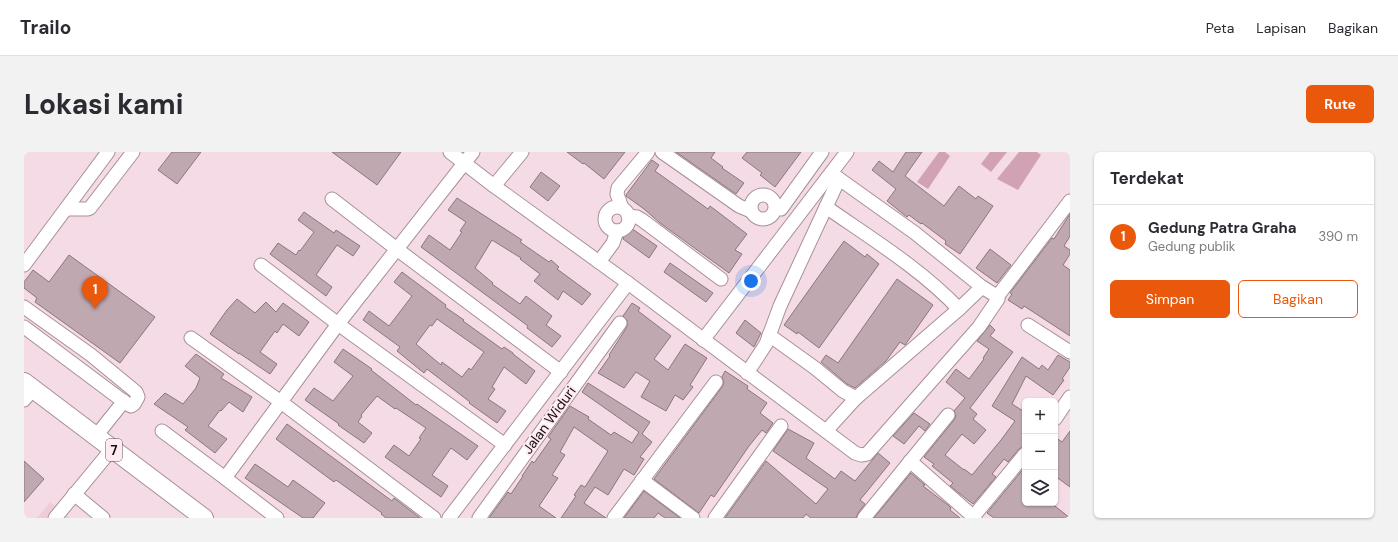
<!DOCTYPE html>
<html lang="id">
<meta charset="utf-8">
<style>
:root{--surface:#fff;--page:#f2f2f3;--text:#2b2b33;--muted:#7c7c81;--line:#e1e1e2;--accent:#ea580c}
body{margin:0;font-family:"DM Sans",sans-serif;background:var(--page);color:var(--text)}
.controls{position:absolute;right:12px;bottom:12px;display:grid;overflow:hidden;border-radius:6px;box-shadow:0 1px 3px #0004}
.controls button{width:36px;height:36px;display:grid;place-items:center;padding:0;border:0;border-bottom:1px solid var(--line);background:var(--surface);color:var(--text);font:20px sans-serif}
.you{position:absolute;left:727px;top:129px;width:14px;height:14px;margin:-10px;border:3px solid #fff;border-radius:50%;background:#1a73e8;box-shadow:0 0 0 6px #1a73e833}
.badge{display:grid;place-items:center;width:26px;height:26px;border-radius:50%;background:var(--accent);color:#fff;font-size:13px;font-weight:700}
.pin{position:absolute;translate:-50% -33px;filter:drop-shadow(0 1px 2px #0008)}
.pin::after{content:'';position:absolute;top:21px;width:14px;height:12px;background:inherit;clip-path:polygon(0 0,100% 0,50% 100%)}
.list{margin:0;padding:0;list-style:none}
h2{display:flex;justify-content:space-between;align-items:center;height:52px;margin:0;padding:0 16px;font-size:17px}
h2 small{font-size:13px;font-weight:400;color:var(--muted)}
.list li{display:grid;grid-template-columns:26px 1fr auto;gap:12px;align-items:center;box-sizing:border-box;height:64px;padding:0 16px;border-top:1px solid var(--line)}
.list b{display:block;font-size:15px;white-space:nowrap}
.list p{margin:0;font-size:13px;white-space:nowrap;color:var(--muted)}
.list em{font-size:13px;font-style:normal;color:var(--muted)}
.actions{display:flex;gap:8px;padding:12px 16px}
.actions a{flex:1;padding:9px 0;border:1px solid var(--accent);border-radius:6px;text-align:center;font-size:14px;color:var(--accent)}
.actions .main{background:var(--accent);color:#fff}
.icon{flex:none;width:22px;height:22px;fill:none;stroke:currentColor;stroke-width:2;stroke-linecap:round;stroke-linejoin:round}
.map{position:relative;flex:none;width:1046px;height:366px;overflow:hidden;border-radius:6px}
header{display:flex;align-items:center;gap:24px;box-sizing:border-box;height:56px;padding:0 20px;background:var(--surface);border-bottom:1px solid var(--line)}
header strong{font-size:19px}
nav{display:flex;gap:22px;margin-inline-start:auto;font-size:14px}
.intro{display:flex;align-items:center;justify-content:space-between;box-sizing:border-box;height:96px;padding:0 24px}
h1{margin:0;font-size:28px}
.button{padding:10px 18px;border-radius:6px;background:var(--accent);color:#fff;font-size:14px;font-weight:700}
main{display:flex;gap:24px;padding:0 24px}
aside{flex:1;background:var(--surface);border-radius:6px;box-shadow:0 1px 3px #0004}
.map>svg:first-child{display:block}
.built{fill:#eecdd9}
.green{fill:#d1a2b3}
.building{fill:#c0a8b1;stroke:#8c767e;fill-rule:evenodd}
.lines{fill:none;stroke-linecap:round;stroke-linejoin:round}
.minor-casing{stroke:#a79098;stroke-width:15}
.highway-casing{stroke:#a79098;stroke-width:20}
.minor{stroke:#fff;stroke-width:13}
.highway{stroke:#fff;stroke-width:18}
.labels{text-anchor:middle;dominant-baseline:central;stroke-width:4;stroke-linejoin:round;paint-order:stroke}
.shield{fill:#ffeaf2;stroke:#5b4f54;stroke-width:1}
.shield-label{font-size:13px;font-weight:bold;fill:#150c10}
.street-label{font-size:14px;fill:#150c10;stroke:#ffeaf2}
</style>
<header>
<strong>Trailo</strong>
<nav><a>Peta</a><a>Lapisan</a><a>Bagikan</a></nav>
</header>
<div class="intro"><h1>Lokasi kami</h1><a class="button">Rute</a></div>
<main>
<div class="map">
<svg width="1046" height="366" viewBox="0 0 1046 366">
<rect width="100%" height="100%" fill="#f5dbe5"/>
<path class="built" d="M 26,350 L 46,366 L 13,366 Z"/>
<g class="green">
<path d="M 915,0 L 921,0 L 926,4 L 904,37 L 893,30 Z"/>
<path d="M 966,0 L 983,0 L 967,20 L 957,12 Z"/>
<path d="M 995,0 L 1013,0 L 1017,3 L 994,38 L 973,27 Z"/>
</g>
<g class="building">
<path d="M 148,0 L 177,0 L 153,32 L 134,18 Z"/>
<path d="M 308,0 L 377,0 L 353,33 Z"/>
<path d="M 543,0 L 601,0 L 580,27 L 560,11 L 559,12 Z"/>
<path d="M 652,0 L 691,0 L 687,6 L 699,15 L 698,16 L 720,31 L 712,42 Z"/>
<path d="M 723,0 L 777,0 L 751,35 L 736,23 L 738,21 L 718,6 Z"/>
<path d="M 882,0 L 898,0 L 881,24 L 920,54 L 935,34 L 952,47 L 954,44 L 969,54 L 936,102 L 921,92 L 922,89 L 898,71 L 897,72 L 885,63 L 883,65 L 863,49 L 872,37 L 848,18 L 855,9 L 869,20 Z"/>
<path d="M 628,8 L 635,13 L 631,19 L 684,57 L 686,54 L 723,82 L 711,98 L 718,102 L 705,121 L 636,71 L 620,57 L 602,44 L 602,43 Z"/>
<path d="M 517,20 L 536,34 L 524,49 L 506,35 Z"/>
<path d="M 433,46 L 498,88 L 496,90 L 525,110 L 527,108 L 535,115 L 533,117 L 567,142 L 558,153 L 539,139 L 534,148 L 510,129 L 516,122 L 496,107 L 497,106 L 468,88 L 451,116 L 469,131 L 468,132 L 496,152 L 502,144 L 528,164 L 522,173 L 537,184 L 528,195 L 503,176 L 504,174 L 397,95 L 405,83 L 426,98 L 438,80 L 436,79 L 442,70 L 424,58 Z"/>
<path d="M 280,60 L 310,81 L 312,78 L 336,94 L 329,104 L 313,93 L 292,123 L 308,135 L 302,144 L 246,102 L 254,91 L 272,103 L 275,98 L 276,99 L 290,80 L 274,68 Z"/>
<path d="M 1046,62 L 1046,84 L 1040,94 L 1046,98 L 1046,102 L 1039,113 L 1046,118 L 1046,184 L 1000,154 L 998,157 L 984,148 L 988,142 L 986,141 L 1028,86 L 1030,87 Z"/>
<path d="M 604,74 L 633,94 L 625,106 L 599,87 L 601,78 Z"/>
<path d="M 820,89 L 841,105 L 843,102 L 855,112 L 795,196 L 774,180 L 773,182 L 760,173 Z"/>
<path d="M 966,97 L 987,113 L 973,131 L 952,116 Z"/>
<path d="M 45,103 L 131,165 L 96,211 L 11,150 L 13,146 L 0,136 L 0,130 L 9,118 L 25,130 Z"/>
<path d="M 646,111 L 689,141 L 682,150 L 640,120 Z"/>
<path d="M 378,120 L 422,153 L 421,155 L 440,168 L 439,169 L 478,197 L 480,195 L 489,201 L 489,202 L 511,219 L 502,232 L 480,215 L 468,235 L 471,237 L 464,247 L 482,259 L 473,271 L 445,251 L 446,250 L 403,217 L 400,221 L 373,199 L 376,195 L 339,168 L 345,159 L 365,174 L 388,144 L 370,130 ZM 413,167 L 460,200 L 447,218 L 445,216 L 438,225 L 418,210 L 417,213 L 392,192 L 406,173 L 408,174 Z"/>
<path d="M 873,127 L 909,153 L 881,193 L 876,190 L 862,209 L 831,236 L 823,232 L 797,210 L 802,203 L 814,211 Z"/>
<path d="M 213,147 L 231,161 L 242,150 L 252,160 L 259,151 L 285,170 L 275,184 L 259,172 L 253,181 L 251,179 L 236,200 L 253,212 L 246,222 L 215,201 L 215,202 L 186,182 L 203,158 Z"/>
<path d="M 608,151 L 616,156 L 614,159 L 647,184 L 630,207 L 644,218 L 661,192 L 683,206 L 666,233 L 669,235 L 659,248 L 651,243 L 642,259 L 617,245 L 626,229 L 612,220 L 600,236 L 574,221 L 586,204 L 585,203 L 603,175 L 603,168 L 599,164 Z"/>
<path d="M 721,168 L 737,181 L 730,195 L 712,181 Z"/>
<path d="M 966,173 L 971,178 L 966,184 L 989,200 L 946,256 L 953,262 L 949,267 L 962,278 L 950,292 L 938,282 L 921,303 L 940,318 L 940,317 L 948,323 L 977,288 L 991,269 L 968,254 L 998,205 L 1015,217 L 1018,213 L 1024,218 L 1034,203 L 1046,210 L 1046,215 L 1038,227 L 1040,228 L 1029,243 L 1002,224 L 988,252 L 999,259 L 1001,255 L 1001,294 L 995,297 L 984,310 L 980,307 L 968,322 L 972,325 L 949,352 L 926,334 L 929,331 L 908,314 L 910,312 L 900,305 L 930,268 L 932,264 L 930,259 L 941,246 L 922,230 L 932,217 L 945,227 L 960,207 L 959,206 L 965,197 L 953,189 Z"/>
<path d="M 319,197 L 348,217 L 347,218 L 392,253 L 393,252 L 454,294 L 443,308 L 427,296 L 408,323 L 424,334 L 417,345 L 361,305 L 370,293 L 385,304 L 397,287 L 395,286 L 402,276 L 372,256 L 371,257 L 353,244 L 337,263 L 338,264 L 334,270 L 348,281 L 340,291 L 314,273 L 315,272 L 281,248 L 290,236 L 309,249 L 329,224 L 310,210 Z"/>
<path d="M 172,202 L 200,222 L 197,226 L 228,245 L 219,260 L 205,250 L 197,259 L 196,258 L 184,274 L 203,287 L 191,301 L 161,278 L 164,275 L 130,252 L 141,241 L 159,252 L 172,236 L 176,226 L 161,214 Z"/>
<path d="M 701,219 L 724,234 L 723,237 L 743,251 L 736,261 L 749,271 L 742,281 L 738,278 L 725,294 L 690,345 L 687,343 L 675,361 L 630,327 L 698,235 L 700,231 L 698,225 Z"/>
<path d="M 564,231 L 626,270 L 618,282 L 628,290 L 616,305 L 620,307 L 610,323 L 600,317 L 584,343 L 571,335 L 560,351 L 582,366 L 537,366 L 552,344 L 550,343 L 557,333 L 561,335 L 584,299 L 550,275 L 536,300 L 541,303 L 528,323 L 534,326 L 515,354 L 532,366 L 465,366 L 484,340 L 487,342 L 499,324 L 498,324 L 508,309 L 510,311 L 527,287 L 524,285 L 546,254 L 565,265 L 564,267 L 587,283 L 590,280 L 608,291 L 615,280 L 558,240 Z"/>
<path d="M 890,261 L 906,272 L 901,279 L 895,274 L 880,292 L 869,284 Z"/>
<path d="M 263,272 L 368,349 L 370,346 L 396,366 L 362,366 L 357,362 L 358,361 L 312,328 L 310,330 L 252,287 Z"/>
<path d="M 764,277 L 790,291 L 782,306 L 811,327 L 817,319 L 831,329 L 854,301 L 866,311 L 836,348 L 841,352 L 834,361 L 832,366 L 787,366 L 782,362 L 779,366 L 701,366 L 742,309 L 792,352 L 804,337 L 749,299 Z"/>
<path d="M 1046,279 L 1046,335 L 1031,324 L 1031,285 L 1038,290 Z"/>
<path d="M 0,309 L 20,327 L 0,350 Z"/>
<path d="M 231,312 L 264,335 L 269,328 L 301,351 L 289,366 L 279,366 L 221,326 Z"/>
<path d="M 1001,315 L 1001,351 L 1027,351 L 1046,366 L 970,366 L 963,361 Z"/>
<path d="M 887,321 L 901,333 L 899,334 L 924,353 L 927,356 L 926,358 L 936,366 L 850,366 Z"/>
<path d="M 620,339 L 656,366 L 641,366 L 634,361 L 630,366 L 600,366 Z"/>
</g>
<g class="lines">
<g class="minor-casing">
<g id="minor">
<path d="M 426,0 L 470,34 L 604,131 L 831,301 L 837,303 L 843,302 L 955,175 L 974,147 L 971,143 L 958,135 L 891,81 L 807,21"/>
<path d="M 638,0 L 715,54 L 727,59"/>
<path d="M 470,34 L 498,0"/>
<circle cx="739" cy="55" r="12"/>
<path d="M 308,47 L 374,98 L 537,220"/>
<path d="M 802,55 C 848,87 897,117 935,157"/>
<circle cx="593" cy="67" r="12"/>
<path d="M 598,56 L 593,42 L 594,36 L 624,0"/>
<path d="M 42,57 L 64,57 L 66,56 L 109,0"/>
<path d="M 757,57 L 798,0"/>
<path d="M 604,64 L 613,65 L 618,68 L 697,127"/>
<path d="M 575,110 L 589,91 L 593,79"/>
<path d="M 0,113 L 84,0"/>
<path d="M 237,113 L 314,172 L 481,293"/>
<path d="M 973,145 L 1046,49"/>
<path d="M 0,155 L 67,203 L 112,240 L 114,245 L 110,252 L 107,254 L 103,252 L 0,175"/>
<path d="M 1004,173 L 1046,200"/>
<path d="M 745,183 L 791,216 L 819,239 L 832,246 L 935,157 L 958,135"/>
<path d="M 167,186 L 257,250 L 410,366"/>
<path d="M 679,188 L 823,0"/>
<path d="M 723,221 L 742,192 L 756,154 L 815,27"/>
<path d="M 0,248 L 9,237"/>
<path d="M 1031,267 L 1046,245"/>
<path d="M 138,279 L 201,326"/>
<path d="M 802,279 L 832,246"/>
<path d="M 72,284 L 100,249"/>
<path d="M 886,309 L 951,366"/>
<path d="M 618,328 L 669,366"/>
<path d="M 50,342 L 79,366"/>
<path d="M 949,365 L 1001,302"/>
<path d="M 31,366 L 88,297"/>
<path d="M 253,366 L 201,326 L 314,172 L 449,0"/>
<path d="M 425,366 L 604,131"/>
<path d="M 455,366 L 596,171"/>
<path d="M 590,366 L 692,230"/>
<path d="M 691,366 L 757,274"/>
<path d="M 840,366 L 924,263"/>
</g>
</g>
<g class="highway-casing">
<path id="highway" d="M 0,230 L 180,366"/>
</g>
<use href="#minor" class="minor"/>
<use href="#highway" class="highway"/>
</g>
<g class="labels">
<rect class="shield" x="82" y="287" width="16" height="22" rx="3"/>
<g class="shield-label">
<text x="90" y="298">7</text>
</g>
<g class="street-label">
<text transform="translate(525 268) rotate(-54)">Jalan Widuri</text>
</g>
</g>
</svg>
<div class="controls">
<button>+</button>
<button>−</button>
<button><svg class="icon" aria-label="layers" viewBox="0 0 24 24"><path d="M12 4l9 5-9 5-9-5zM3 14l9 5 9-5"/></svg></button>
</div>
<div class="you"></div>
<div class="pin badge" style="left:71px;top:157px">1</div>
</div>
<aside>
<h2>Terdekat<small></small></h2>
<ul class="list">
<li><span class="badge">1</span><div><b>Gedung Patra Graha</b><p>Gedung publik</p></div><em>390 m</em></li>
</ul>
<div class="actions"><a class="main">Simpan</a><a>Bagikan</a></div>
</aside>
</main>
